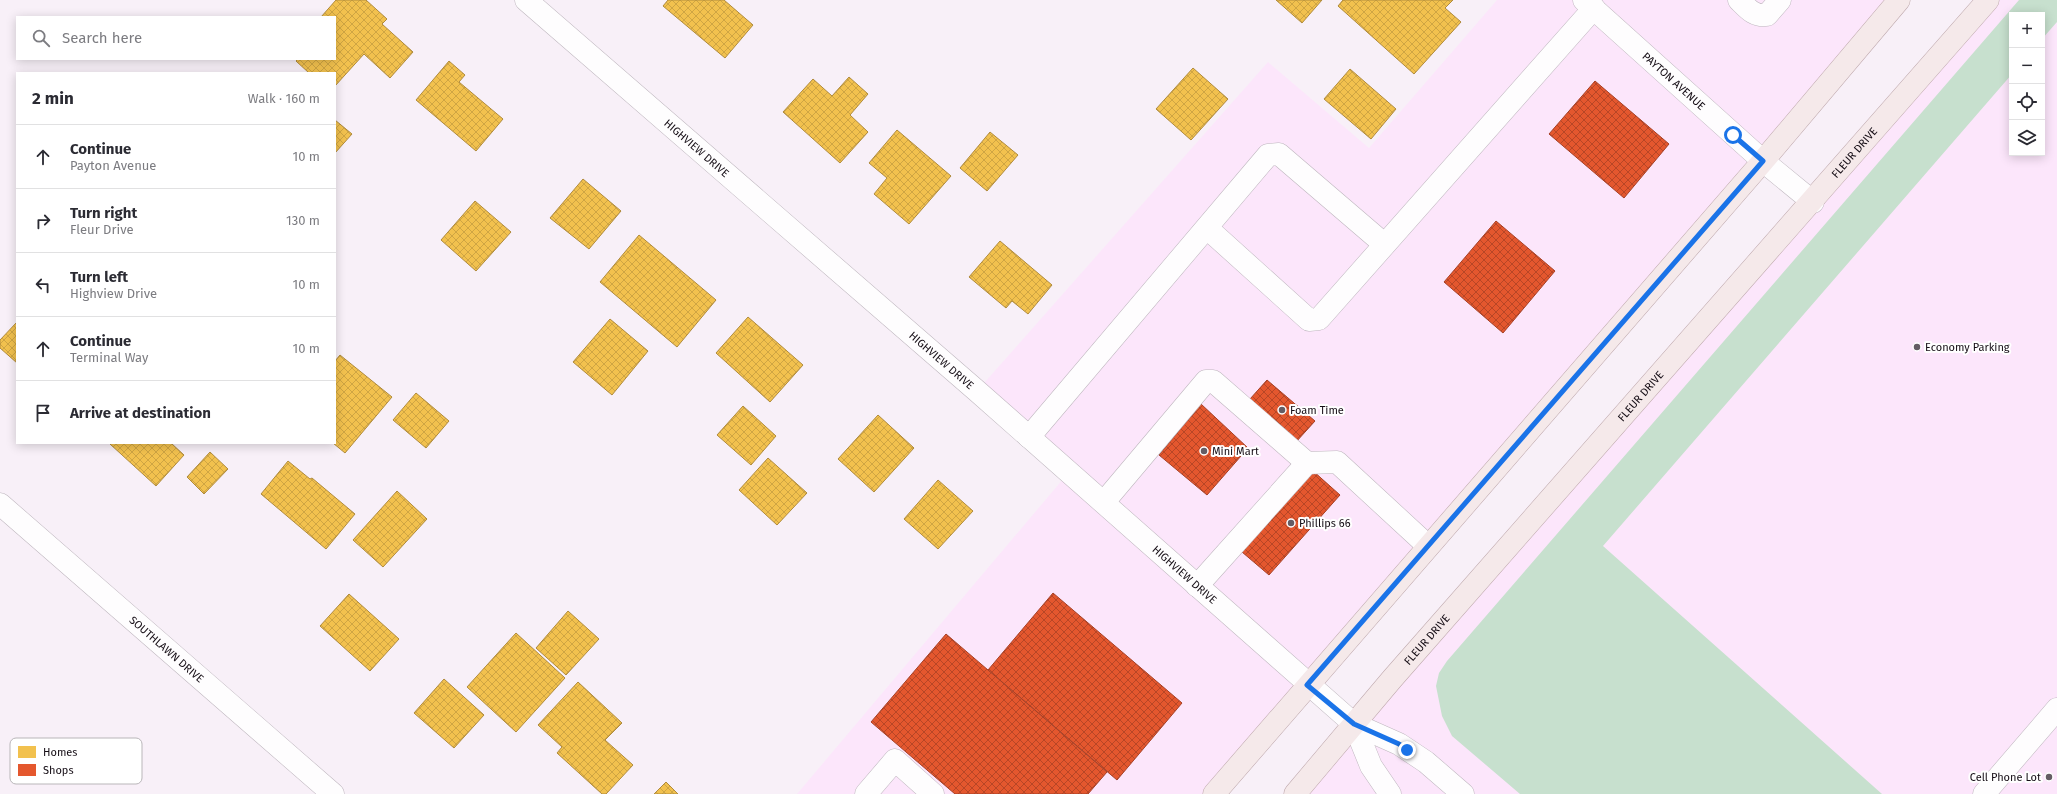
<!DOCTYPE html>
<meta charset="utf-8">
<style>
:root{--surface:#fff;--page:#f2f2f3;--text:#2b2b33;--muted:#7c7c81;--line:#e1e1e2}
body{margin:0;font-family:"Fira Sans",sans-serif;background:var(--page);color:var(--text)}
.controls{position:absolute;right:12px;top:12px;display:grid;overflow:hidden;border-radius:0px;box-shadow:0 2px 10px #0003}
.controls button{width:36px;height:36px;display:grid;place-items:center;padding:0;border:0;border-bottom:1px solid var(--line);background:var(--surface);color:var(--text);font:20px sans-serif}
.stop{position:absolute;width:12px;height:12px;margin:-9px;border:3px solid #1a73e8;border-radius:50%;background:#fff}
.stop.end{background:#1a73e8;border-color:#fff;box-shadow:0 1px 4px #0008}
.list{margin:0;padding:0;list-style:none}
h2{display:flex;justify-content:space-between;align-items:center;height:52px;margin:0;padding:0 16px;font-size:17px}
h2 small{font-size:13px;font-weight:400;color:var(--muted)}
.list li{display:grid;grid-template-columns:26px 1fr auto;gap:12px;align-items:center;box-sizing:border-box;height:64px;padding:0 16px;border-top:1px solid var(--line)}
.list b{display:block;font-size:15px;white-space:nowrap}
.list p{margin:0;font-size:13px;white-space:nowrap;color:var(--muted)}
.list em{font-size:13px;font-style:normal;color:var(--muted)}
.icon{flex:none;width:22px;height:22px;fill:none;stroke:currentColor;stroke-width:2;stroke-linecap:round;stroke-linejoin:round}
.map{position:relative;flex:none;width:2057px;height:794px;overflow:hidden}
.search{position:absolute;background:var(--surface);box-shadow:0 2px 10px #0003;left:16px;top:16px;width:320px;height:44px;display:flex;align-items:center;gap:10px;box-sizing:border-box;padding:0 14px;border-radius:0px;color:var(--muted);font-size:15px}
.panel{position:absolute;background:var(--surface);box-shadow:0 2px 10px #0003;left:16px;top:72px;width:320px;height:372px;border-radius:0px}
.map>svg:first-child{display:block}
.built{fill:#fce6fb;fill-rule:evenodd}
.green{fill:#c7e0ce}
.homes{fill:url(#homes-cross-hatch);stroke:#b08b3d}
.shops{fill:url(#shops-cross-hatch);stroke:#a64126}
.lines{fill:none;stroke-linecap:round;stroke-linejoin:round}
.minor-casing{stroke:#beb6be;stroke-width:23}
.major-casing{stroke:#bea8ac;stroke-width:23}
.minor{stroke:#fefdfe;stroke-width:22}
.major{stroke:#f5e9ea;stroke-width:22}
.route{stroke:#1a73e8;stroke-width:5}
.poi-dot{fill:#645c64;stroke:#fff;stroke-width:1.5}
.labels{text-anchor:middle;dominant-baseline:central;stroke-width:4;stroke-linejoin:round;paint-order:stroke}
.street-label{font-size:11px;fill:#150d15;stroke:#fff}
.poi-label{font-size:11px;fill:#150d15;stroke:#fff;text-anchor:start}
.key{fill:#fff;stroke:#b9b6b9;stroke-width:1}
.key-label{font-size:11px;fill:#150d15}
</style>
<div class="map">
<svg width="2057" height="794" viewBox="0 0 2057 794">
<defs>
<pattern id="homes-cross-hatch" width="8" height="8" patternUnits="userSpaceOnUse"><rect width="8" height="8" fill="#f2c14e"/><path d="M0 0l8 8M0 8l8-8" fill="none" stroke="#cfa543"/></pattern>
<pattern id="shops-cross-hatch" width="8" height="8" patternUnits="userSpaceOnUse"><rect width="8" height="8" fill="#e4572e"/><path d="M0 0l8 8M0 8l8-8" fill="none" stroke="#b84626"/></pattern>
</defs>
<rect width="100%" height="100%" fill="#f8f0f8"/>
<g class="built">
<path d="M 1497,0 L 1899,0 L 1214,794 L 797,794 L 1069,472 L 977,391 L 1268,62 L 1369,148 Z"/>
<path d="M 1988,0 L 2057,0 L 2057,794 L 1295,794 ZM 2012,15 L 2042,15 L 2042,153 L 2012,153 Z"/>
</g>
<path class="green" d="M 2019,0 L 2057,0 L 2057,22 L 2042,39 L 2042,15 L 2012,15 L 2012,74 L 1603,546 L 1882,794 L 1520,794 L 1452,736 L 1442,716 L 1436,686 L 1439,673 L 1447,661 Z"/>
<g class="homes">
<path d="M 336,0 L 366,0 L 387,19 L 382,24 L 413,52 L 390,78 L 364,54 L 335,86 L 335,73 L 309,73 L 296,61 L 298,59 L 335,59 L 335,17 L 321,17 Z"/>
<path d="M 668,0 L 724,0 L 753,25 L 725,58 L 663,6 Z"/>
<path d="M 1276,0 L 1322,0 L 1302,23 Z"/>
<path d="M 1343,0 L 1453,0 L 1445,8 L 1461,22 L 1414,74 L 1338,6 Z"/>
<path d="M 449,61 L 465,75 L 459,82 L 503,119 L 476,151 L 416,100 Z"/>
<path d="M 1193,68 L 1228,99 L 1191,140 L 1156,109 Z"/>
<path d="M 1350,69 L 1396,109 L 1371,139 L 1324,99 Z"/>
<path d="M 849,77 L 868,94 L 850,115 L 868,132 L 840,163 L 783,112 L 813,79 L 832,96 Z"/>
<path d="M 335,120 L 352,134 L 335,153 Z"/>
<path d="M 897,130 L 951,176 L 909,224 L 874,194 L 887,178 L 869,163 Z"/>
<path d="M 990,132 L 1018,155 L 987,191 L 960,168 Z"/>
<path d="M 583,179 L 621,211 L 589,249 L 550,218 Z"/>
<path d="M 475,201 L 511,232 L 476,271 L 441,240 Z"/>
<path d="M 639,235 L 716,300 L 677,347 L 600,282 Z"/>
<path d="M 1000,241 L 1052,285 L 1028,314 L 1012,301 L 1006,308 L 969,277 Z"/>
<path d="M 748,317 L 803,365 L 770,402 L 716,353 Z"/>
<path d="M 610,319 L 648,351 L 612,395 L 573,362 Z"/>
<path d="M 17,322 L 17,363 L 0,348 L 0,340 Z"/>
<path d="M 340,355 L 392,397 L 345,453 L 333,443 L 335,443 L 335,361 Z"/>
<path d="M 416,393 L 449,421 L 426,448 L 393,420 Z"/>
<path d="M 743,406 L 776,436 L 751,465 L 717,435 Z"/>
<path d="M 878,415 L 914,448 L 874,492 L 838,459 Z"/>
<path d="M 111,443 L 171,443 L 184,455 L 156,486 L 110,444 Z"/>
<path d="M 210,452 L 228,469 L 204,494 L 187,477 Z"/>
<path d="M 768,458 L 807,493 L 777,525 L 739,490 Z"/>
<path d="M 288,461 L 310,479 L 312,478 L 355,514 L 326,549 L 261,494 Z"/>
<path d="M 938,480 L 973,511 L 938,549 L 904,519 Z"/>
<path d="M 397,491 L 427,519 L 383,567 L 353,540 Z"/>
<path d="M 349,594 L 399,639 L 370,671 L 320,626 Z"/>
<path d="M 568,611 L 599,639 L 566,675 L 536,648 Z"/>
<path d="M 516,633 L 565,678 L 516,732 L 467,687 Z"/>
<path d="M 444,679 L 484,715 L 454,748 L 414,713 Z"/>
<path d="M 578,682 L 622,723 L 605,740 L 633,765 L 606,794 L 602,794 L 557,753 L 562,747 L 538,725 Z"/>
<path d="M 666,782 L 678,794 L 654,794 Z"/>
</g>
<g class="shops">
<path d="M 1595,81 L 1669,144 L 1624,198 L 1549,134 Z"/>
<path d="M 1496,221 L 1555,271 L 1503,333 L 1444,282 Z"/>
<path d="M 1267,380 L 1315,421 L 1296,442 L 1250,399 Z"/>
<path d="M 1201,404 L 1248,448 L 1207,495 L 1159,455 Z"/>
<path d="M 1312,470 L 1340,495 L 1269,575 L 1242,552 Z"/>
<path d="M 1053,593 L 1182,703 L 1117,780 L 988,670 Z"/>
<path d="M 946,634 L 1107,772 L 1088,794 L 955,794 L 871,722 Z"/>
</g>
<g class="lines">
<g class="minor-casing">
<g id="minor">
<path id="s1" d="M 526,0 L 977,391 L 1354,724 L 1399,744 L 1426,762 L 1463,794"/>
<path id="s2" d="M 1584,0 L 1763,161 L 1813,202"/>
<path d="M 1739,0 C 1747,8 1754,17 1767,15 L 1780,0"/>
<path d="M 1207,228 L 1309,320 L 1319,319 L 1594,8"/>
<path d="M 1029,437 L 1268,155 L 1279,154 L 1384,244"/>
<path d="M 1104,502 L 1206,381 L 1213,381 L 1307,463 L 1337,462 L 1428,546"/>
<path id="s3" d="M 0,504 L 333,794"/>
<path d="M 1197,586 L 1307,463"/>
<path d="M 1354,724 L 1371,766 L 1390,794"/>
<path d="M 866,794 L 895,760 L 933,794"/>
<path d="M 1984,794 L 2057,709"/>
</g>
</g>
<g class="major-casing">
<g id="major">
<path d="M 1214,794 L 1763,161 L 1899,0"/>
<path id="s4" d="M 1295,794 L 1392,679 L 1988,0"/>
</g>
</g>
<use href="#minor" class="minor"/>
<use href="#major" class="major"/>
</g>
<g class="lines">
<path class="route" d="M 1407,750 L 1399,744 L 1354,724 L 1307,685 L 1763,161 L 1733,135"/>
</g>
<g class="poi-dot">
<circle cx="1917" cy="347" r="4"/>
<circle cx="1282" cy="410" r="4"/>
<circle cx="1204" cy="451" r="4"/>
<circle cx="1291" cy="523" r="4"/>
<circle cx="2049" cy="777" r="4"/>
</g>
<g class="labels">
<g class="street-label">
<text stroke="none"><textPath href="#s2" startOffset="121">PAYTON AVENUE</textPath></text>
<text stroke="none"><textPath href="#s1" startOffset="226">HIGHVIEW DRIVE</textPath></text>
<text stroke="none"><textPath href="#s4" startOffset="851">FLEUR DRIVE</textPath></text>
<text stroke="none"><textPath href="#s1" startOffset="550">HIGHVIEW DRIVE</textPath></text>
<text stroke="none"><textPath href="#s4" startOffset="527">FLEUR DRIVE</textPath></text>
<text stroke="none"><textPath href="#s1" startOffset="874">HIGHVIEW DRIVE</textPath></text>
<text stroke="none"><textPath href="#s4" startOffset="203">FLEUR DRIVE</textPath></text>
<text stroke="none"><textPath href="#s3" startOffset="221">SOUTHLAWN DRIVE</textPath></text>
</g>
<g class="poi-label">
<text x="1925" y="347">Economy Parking</text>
<text x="1290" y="410">Foam Time</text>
<text x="1212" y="451">Mini Mart</text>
<text x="1299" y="523">Phillips 66</text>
<text x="2041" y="777" text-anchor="end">Cell Phone Lot</text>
</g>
</g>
<rect x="10" y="738" width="132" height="46" rx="6" class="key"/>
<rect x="18" y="746" width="18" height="12" fill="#f2c14e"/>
<rect x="18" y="764" width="18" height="12" fill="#e4572e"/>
<g class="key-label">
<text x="43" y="756">Homes</text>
<text x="43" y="774">Shops</text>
</g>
</svg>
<div class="controls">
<button>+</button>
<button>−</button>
<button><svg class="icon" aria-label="locate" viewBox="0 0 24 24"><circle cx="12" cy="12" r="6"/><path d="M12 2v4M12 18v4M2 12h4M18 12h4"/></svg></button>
<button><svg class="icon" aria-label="layers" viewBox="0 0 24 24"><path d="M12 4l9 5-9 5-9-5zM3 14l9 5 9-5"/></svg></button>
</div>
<div class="stop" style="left:1733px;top:135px"></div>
<div class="stop end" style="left:1407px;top:750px"></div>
<div class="search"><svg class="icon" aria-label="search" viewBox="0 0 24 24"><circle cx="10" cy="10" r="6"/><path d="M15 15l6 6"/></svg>Search here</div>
<section class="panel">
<h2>2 min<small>Walk · 160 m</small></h2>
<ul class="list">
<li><svg class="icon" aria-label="ahead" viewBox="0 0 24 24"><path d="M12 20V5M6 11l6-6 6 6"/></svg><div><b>Continue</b><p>Payton Avenue</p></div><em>10 m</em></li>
<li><svg class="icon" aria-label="right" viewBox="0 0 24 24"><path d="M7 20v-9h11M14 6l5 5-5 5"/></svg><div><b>Turn right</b><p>Fleur Drive</p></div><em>130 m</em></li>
<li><svg class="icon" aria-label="left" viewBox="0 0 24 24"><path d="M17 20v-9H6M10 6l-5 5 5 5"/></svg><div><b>Turn left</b><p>Highview Drive</p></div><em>10 m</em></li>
<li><svg class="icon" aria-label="ahead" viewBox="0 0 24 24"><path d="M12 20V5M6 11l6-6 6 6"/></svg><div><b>Continue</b><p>Terminal Way</p></div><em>10 m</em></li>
<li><svg class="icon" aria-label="arrive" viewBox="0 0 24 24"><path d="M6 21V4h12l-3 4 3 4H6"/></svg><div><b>Arrive at destination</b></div></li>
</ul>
</section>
</div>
